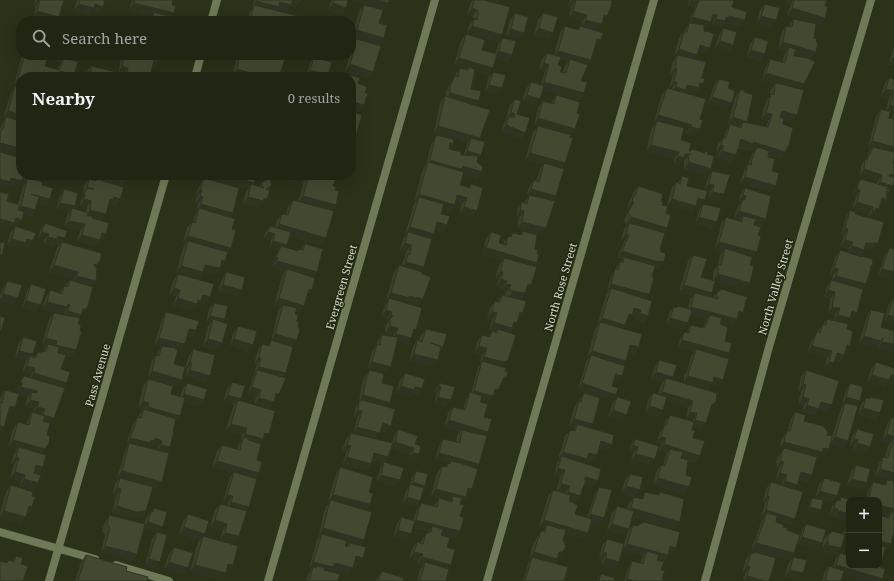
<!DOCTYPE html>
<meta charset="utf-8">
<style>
:root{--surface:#202614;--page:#2d3222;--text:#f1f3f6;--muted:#a2a5a0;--line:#3d4334}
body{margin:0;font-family:"Noto Serif",serif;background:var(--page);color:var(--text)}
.controls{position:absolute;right:12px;bottom:12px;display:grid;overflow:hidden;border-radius:8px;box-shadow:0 4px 16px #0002}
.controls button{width:36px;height:36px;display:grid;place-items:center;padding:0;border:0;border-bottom:1px solid var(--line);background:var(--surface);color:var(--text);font:20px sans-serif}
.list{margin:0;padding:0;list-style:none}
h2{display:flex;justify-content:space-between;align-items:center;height:52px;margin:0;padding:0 16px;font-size:17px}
h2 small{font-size:13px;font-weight:400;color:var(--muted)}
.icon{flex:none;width:22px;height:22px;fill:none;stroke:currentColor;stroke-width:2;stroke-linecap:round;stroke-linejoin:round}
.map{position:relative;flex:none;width:894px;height:581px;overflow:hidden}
.search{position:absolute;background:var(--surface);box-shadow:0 4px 16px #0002;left:16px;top:16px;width:340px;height:44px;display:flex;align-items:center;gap:10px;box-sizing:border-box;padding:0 14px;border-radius:16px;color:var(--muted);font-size:15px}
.panel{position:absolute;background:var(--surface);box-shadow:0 4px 16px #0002;left:16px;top:72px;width:340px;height:108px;border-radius:16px}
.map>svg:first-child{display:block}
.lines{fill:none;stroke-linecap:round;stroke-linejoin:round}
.service{stroke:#6e7a57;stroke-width:8}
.minor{stroke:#6e7a57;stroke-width:8}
.wall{fill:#38402a;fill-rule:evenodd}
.shaded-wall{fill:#2e3422}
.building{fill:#414a31;stroke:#2e3422}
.labels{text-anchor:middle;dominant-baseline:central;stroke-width:3;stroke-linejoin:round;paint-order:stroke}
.street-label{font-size:11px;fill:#d8decf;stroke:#212811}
</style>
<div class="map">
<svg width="894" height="581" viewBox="0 0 894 581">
<rect width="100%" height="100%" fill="#2a321a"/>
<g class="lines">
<g class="service">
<path d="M 0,532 L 95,559"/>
<path d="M 116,565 L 169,581"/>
</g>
<g class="minor">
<path d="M 211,21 L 217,0"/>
<path d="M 195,77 L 201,55"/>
<path d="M 49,581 L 166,175"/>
<path d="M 268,581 L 435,0"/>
<path d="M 487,581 L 654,0"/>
<path d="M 705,581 L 769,347 L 871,0"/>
</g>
</g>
<g class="wall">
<path d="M 35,0 L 64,0 L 56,21 L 44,21 L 33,18 L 36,5 L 34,5 Z"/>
<path d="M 77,0 L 105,0 L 103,7 L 98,13 L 92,11 L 89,15 L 74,10 Z"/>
<path d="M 132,0 L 176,0 L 173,5 L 174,13 L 169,20 L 167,20 L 167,21 L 147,21 L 152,16 L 129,10 Z"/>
<path d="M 254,0 L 301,0 L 296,7 L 291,6 L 286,12 L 277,9 L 276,10 L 301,21 L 247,21 L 250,12 L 253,8 L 252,7 Z"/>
<path d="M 331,0 L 348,0 L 342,14 L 328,10 Z"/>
<path d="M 473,0 L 499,0 L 497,4 L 502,35 L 498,42 L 467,33 L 469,26 L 474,19 L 472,16 L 467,15 L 470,4 Z"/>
<path d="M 570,0 L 612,0 L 602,22 L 597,31 L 596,47 L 595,47 L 591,60 L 587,66 L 581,81 L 584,93 L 579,100 L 543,90 L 540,99 L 536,105 L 522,101 L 526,89 L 531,82 L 541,85 L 545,71 L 539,70 L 542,59 L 547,53 L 554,55 L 560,33 L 565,26 L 577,30 L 580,26 L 581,26 L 582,22 L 569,18 L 571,7 L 568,6 ZM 560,59 L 568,62 L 565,66 L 563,72 L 560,72 L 558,65 Z"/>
<path d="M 689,0 L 734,0 L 732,7 L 745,20 L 740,27 L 726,23 L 724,25 L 722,24 L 720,28 L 712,25 L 713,22 L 711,21 L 706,29 L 704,28 L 704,31 L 708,32 L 708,31 L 710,48 L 706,54 L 698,52 L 697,55 L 694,59 L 703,84 L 699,90 L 697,90 L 694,95 L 684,92 L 683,93 L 700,119 L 695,136 L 687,134 L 687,132 L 684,131 L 681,140 L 689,151 L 691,151 L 692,149 L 704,153 L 705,151 L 707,154 L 711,169 L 706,175 L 684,169 L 684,161 L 682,161 L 679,164 L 674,163 L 674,159 L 646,152 L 651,130 L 656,123 L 654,122 L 662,94 L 667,88 L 672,89 L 672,88 L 669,88 L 673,75 L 670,74 L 672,63 L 676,57 L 674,56 L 679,38 L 689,24 L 688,24 L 695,7 L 688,5 Z"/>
<path d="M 788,0 L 827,0 L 825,6 L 825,18 L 820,25 L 787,15 L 791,4 L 787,3 Z"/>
<path d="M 765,4 L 772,27 L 757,22 L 760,10 Z"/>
<path d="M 364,5 L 379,23 L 384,38 L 379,45 L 352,37 L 359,11 Z"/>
<path d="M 515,13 L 519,39 L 506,36 L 510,20 Z"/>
<path d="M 543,13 L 553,33 L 549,39 L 534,35 L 538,20 Z"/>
<path d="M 794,19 L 811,59 L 794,54 L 794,56 L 800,89 L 792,122 L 784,120 L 783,124 L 785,152 L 781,158 L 768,155 L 768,157 L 772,171 L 771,192 L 740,183 L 744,171 L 748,164 L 752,154 L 755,151 L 750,149 L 749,151 L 738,147 L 736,155 L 731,162 L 717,158 L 719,152 L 716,152 L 718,144 L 724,138 L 726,131 L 730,125 L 728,124 L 735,97 L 740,90 L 744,92 L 747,122 L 746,123 L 766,127 L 768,121 L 761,119 L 766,101 L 770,96 L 770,91 L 775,84 L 762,80 L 766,66 L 770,59 L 782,62 L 785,53 L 786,51 L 778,49 L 782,32 L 786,26 L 789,26 Z"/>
<path d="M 723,28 L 733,45 L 728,52 L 715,48 L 719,35 Z"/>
<path d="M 466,34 L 482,50 L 495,54 L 498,44 L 502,38 L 512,55 L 507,62 L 496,58 L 488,75 L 475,71 L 471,89 L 479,101 L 475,106 L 480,138 L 479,140 L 477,161 L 477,179 L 463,175 L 460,185 L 469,187 L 471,184 L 472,217 L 459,214 L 462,204 L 455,202 L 450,211 L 443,209 L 441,214 L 447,225 L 443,232 L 435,230 L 434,234 L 430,239 L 421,271 L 422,274 L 419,306 L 406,303 L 413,335 L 411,338 L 407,345 L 397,342 L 387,373 L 368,368 L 372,351 L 377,345 L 377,342 L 382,335 L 393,337 L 393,335 L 385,333 L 385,326 L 388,322 L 386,322 L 387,319 L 381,317 L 385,305 L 388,301 L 386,300 L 394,272 L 399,265 L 402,266 L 403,261 L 405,257 L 406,252 L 400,250 L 403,239 L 406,235 L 405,234 L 414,204 L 416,202 L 414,201 L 423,169 L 426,165 L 431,145 L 437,135 L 453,144 L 450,149 L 461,155 L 464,155 L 467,144 L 468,142 L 434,133 L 440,103 L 445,96 L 446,97 L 446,92 L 450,83 L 460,68 L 467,69 L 454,65 L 461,41 Z"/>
<path d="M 755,37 L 765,54 L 760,61 L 747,57 L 750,44 Z"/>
<path d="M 353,38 L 368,78 L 345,71 L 350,55 L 351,55 L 351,41 Z"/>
<path d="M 894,47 L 894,65 L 888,64 L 893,50 Z"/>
<path d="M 24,55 L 34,55 L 45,66 L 57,69 L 61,62 L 37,55 L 64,58 L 74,75 L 21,77 L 21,87 L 14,85 L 21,59 Z"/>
<path d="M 122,55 L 161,55 L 159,61 L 154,68 L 152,68 L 150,77 L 123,77 L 124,74 L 118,73 Z"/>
<path d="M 240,55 L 260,59 L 261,55 L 286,55 L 279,77 L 232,77 L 236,61 Z"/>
<path d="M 314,57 L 332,62 L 306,77 L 310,63 Z"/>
<path d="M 91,66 L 114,77 L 82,77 L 86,71 L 87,71 Z"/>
<path d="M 493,72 L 498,95 L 485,92 L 488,78 Z"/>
<path d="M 889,78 L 894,79 L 894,159 L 893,163 L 893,186 L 886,196 L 887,199 L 882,205 L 880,205 L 874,215 L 872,215 L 871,217 L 868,217 L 869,214 L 852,209 L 856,197 L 853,196 L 854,194 L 852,193 L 861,179 L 877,184 L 877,182 L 860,176 L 861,166 L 867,157 L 868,153 L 871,149 L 868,148 L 876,116 L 881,109 L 886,111 L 889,98 L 881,96 L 884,85 ZM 890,113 L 893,114 L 892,118 L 889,118 Z"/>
<path d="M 719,79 L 728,88 L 727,109 L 708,104 L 714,85 Z"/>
<path d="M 15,86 L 15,155 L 0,151 L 0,129 L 2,124 L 5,119 L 3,118 L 11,93 Z"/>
<path d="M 556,95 L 571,136 L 565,163 L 562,168 L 556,196 L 553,201 L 542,235 L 517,228 L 519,218 L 516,217 L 518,209 L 522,202 L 524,203 L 528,196 L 526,196 L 529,187 L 534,180 L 536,181 L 540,169 L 543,165 L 525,160 L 533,132 L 538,126 L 534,125 L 538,108 L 543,101 L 551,104 Z"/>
<path d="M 515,99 L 517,114 L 521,139 L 501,132 L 504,123 L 507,119 L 506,119 L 510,105 Z"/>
<path d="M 0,152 L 31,179 L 42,185 L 50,199 L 46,206 L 37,203 L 35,210 L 31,217 L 24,215 L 22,220 L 17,227 L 12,225 L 9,230 L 0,227 L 0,192 L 7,201 L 18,204 L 23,186 L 19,185 L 17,188 L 8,185 L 5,188 Z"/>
<path d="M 712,171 L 724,194 L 719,201 L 708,198 L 710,192 L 707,191 L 700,207 L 696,206 L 692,212 L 667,206 L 671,189 L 676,182 L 678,183 L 682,176 L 687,186 L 704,190 L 708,178 Z"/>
<path d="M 88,175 L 126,175 L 125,181 L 121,186 L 120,199 L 115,206 L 110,204 L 109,207 L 108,207 L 106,214 L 101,220 L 106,234 L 101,240 L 100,240 L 95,246 L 77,241 L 80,231 L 64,227 L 67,215 L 69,213 L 56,209 L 60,196 L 64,189 L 75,206 L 74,209 L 86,212 L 87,207 L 80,206 L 81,201 L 79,201 L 83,194 L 82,194 L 84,186 L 89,179 L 96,181 L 87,178 Z"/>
<path d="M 207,175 L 259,175 L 256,178 L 254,183 L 253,185 L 259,187 L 261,183 L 269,190 L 262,206 L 260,205 L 258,208 L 243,204 L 246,191 L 248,189 L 206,177 Z"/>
<path d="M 308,175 L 338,175 L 336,178 L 333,186 L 335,190 L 332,210 L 321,245 L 290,236 L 287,245 L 285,247 L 297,251 L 298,249 L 301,249 L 305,244 L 313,277 L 307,297 L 299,312 L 296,311 L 295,314 L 298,328 L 297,340 L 292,346 L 283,377 L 275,401 L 269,409 L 263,441 L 262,441 L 260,443 L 257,460 L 259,473 L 255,478 L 239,536 L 234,543 L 220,539 L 223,530 L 210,527 L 215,510 L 220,504 L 228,506 L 228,503 L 223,502 L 229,479 L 233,473 L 212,468 L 217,451 L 222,445 L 237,449 L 238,445 L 241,441 L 242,435 L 226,430 L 233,407 L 234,405 L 223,402 L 227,389 L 232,382 L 240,400 L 254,405 L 256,397 L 248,394 L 253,377 L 255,373 L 254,373 L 257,364 L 254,364 L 258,350 L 262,344 L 268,345 L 271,341 L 278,311 L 281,307 L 274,305 L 282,276 L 285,271 L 273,267 L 273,265 L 271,264 L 278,251 L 269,248 L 271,240 L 264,239 L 265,233 L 270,226 L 275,227 L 277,220 L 282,214 L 286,215 L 288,207 L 293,200 L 298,202 L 304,181 Z"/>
<path d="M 204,178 L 230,217 L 232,229 L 228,252 L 221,268 L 215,275 L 203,272 L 198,279 L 176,273 L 183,248 L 186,243 L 183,242 L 187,228 L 192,222 L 193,222 L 195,215 L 197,211 L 198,204 L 195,203 L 197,197 L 195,196 L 200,185 Z"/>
<path d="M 638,186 L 661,202 L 666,213 L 667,228 L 664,233 L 660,249 L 659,269 L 654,268 L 652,277 L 650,293 L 646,299 L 648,316 L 644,323 L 636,320 L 637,317 L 632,315 L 627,321 L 626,321 L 625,325 L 623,329 L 639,347 L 634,354 L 628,352 L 626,361 L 623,365 L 622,376 L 618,383 L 614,381 L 612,386 L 616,395 L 612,401 L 578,390 L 586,362 L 589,358 L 587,358 L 595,329 L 598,325 L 597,325 L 606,295 L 608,291 L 607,291 L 611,276 L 620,262 L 620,263 L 623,259 L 617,258 L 624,242 L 621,241 L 624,229 L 628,225 L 626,224 L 624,220 L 629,209 L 627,208 L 629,202 L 632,197 L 633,193 Z"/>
<path d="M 745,188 L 762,226 L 754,224 L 754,225 L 752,259 L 751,259 L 750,265 L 750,283 L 745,290 L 713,281 L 713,271 L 718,265 L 720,255 L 723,251 L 715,248 L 721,224 L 726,217 L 740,221 L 741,220 L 734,218 L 738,206 L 741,202 L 739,201 L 741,194 Z"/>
<path d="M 703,204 L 717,222 L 712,229 L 695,224 L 699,210 Z"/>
<path d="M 850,210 L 855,214 L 873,250 L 864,250 L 860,257 L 861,257 L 862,256 L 871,267 L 866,284 L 863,289 L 857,313 L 852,319 L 850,319 L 846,324 L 847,329 L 846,352 L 845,352 L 844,355 L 840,362 L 835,360 L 829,370 L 824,368 L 827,358 L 807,352 L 813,338 L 823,324 L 827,319 L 834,320 L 835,315 L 828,313 L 830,299 L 824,297 L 827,286 L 832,280 L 833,275 L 830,275 L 835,257 L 840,250 L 848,253 L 849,249 L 840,247 L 844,236 L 841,235 L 846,217 Z"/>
<path d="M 45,223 L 63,242 L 96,267 L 92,286 L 82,316 L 80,316 L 79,318 L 76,350 L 71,357 L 58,353 L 61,369 L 67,383 L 63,387 L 49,424 L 42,454 L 43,467 L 38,474 L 34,473 L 38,483 L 34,490 L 20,486 L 21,481 L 10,478 L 14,464 L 11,464 L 14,454 L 17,449 L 8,447 L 13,429 L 18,422 L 26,425 L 28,419 L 33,412 L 34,409 L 25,406 L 27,399 L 28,397 L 19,394 L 15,407 L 10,414 L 8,413 L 4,427 L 0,433 L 0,399 L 1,396 L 5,390 L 17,393 L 18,390 L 15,389 L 24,376 L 30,378 L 31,375 L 22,372 L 25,363 L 26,361 L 15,357 L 18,344 L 23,337 L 33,354 L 32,356 L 34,357 L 37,353 L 43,352 L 46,346 L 42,345 L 49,319 L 54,313 L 64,315 L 65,312 L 64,311 L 62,314 L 42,309 L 46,297 L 50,290 L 59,293 L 64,286 L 65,286 L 70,280 L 73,281 L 74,279 L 49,272 L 57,248 L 60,244 L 55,243 L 53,246 L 44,244 L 44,240 L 38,239 L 40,230 Z"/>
<path d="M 15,226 L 29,248 L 23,246 L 21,249 L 7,245 L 10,233 Z"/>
<path d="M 523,231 L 535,249 L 537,253 L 537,263 L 535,266 L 526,291 L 521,300 L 517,323 L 509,333 L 508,360 L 503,367 L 507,377 L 502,384 L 501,383 L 498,390 L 489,402 L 481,400 L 480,402 L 484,417 L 485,435 L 479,464 L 476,469 L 472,489 L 467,496 L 466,496 L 461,504 L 460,503 L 460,516 L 455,538 L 442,535 L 447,547 L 448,569 L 446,581 L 417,581 L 420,569 L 423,566 L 417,564 L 418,561 L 409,558 L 412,549 L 417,542 L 420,544 L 421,541 L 426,534 L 429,531 L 413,528 L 407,541 L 393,537 L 397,524 L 401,517 L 413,520 L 417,509 L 421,503 L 434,506 L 439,498 L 450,501 L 431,496 L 437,473 L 442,466 L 445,467 L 448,463 L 435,459 L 439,446 L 443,439 L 456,442 L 457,436 L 460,431 L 444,427 L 448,413 L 453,407 L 463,410 L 466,399 L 471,393 L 478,368 L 481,364 L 480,363 L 482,355 L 474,353 L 477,342 L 482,335 L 488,337 L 492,331 L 496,332 L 489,330 L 492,320 L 487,318 L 490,308 L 495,301 L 497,302 L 502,295 L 505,295 L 506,292 L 501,290 L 502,288 L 496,286 L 499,279 L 496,278 L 496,275 L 499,265 L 502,261 L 480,254 L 483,250 L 486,238 L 491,232 L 499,243 L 503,244 L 508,236 L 510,236 L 513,233 L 520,235 Z"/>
<path d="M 889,248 L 893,280 L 878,275 L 885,255 Z"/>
<path d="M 693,255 L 701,277 L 712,293 L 710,296 L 713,297 L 718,291 L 719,291 L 721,289 L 738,319 L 737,319 L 733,326 L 721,323 L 720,324 L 725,341 L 726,358 L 723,380 L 718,387 L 712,385 L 708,390 L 684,383 L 684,375 L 687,372 L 691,356 L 694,352 L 678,347 L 680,339 L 684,332 L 686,333 L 691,325 L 701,328 L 702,327 L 703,327 L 707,319 L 690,315 L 683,329 L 666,325 L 669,313 L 674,307 L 677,307 L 678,306 L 688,309 L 690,299 L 693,296 L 679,292 L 688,261 Z"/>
<path d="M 226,272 L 242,290 L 237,296 L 218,292 L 222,279 Z"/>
<path d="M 178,274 L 206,303 L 201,302 L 197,308 L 194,307 L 192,310 L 173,305 L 176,297 L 169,295 L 173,281 Z"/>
<path d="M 7,281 L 18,298 L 13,305 L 0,301 L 0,296 L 3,288 Z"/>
<path d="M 31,284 L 36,312 L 22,307 L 27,291 Z"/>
<path d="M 893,298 L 894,325 L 884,322 L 889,304 Z"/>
<path d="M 214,303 L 225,319 L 223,322 L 222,343 L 217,350 L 203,346 L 208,326 L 210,323 L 206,322 L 209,309 Z"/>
<path d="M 871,310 L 881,327 L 894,331 L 877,349 L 878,346 L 877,348 L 859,343 L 867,316 Z"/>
<path d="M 166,312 L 196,330 L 192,337 L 187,336 L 180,351 L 178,350 L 174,364 L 185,367 L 189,356 L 193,349 L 210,376 L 205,383 L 185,376 L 187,369 L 185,369 L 182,380 L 177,386 L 148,378 L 151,362 L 156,355 L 157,355 L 158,352 L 162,347 L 154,345 L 162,319 Z"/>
<path d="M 238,326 L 248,352 L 230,345 L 233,333 Z"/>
<path d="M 426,329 L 443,347 L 440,351 L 433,367 L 409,361 L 413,347 L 417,340 L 419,341 L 421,335 Z"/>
<path d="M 659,360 L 673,377 L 671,380 L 710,410 L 701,430 L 693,427 L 692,430 L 696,463 L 688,461 L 686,475 L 684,494 L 653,485 L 656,472 L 661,465 L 663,466 L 666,455 L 667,453 L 659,451 L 661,445 L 656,443 L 660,432 L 664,426 L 665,421 L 670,415 L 692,421 L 693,420 L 686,418 L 688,408 L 666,401 L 663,410 L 658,417 L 645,413 L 648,400 L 653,393 L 658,394 L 661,385 L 663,382 L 651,379 L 655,367 Z"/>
<path d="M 876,362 L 893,384 L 888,383 L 885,387 L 867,382 L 871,369 Z"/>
<path d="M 370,370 L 382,383 L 387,407 L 386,432 L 381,431 L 376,439 L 392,443 L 394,436 L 398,429 L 415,444 L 414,461 L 408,459 L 410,455 L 391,449 L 388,457 L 385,462 L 395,487 L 376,482 L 380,469 L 383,464 L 372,460 L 371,464 L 366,471 L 343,464 L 346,452 L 342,451 L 346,439 L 351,433 L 353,433 L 357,418 L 354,417 L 355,409 L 359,402 L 362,383 L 365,376 Z"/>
<path d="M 806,370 L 827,412 L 819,409 L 815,415 L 802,412 L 804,405 L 798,404 L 801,392 L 798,391 L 801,376 Z"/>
<path d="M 405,373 L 422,388 L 417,395 L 412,394 L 410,397 L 396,393 L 400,380 Z"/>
<path d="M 148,379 L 171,394 L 180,397 L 182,390 L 187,383 L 199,407 L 183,402 L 175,423 L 173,431 L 170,447 L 166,452 L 157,488 L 153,487 L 142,518 L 131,518 L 112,513 L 116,496 L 112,495 L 115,484 L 119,478 L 117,478 L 125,450 L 128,445 L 126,444 L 133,424 L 143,409 L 138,408 L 143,386 ZM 151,445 L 158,447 L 157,450 L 149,448 Z"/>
<path d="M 440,383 L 446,407 L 434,403 L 437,393 L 434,393 L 435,390 Z"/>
<path d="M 850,383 L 860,401 L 856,406 L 844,448 L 830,444 L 829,449 L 824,456 L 820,455 L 817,459 L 816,459 L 807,482 L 799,479 L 797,485 L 794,489 L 795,519 L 790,525 L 776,521 L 776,522 L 787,530 L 790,560 L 751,550 L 762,520 L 764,517 L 761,517 L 765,503 L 763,502 L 766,489 L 771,482 L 781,485 L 782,482 L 775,480 L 779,468 L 777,467 L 776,461 L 783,449 L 780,448 L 781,440 L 787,431 L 791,419 L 795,412 L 804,421 L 827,435 L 832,436 L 841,409 L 844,404 L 842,404 L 846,390 Z"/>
<path d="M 584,393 L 590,428 L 612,445 L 607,451 L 599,449 L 597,455 L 592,462 L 586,460 L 584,463 L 593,487 L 584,485 L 575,502 L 569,501 L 575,514 L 587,518 L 595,493 L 599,487 L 599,525 L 591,522 L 583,539 L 565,534 L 558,559 L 555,563 L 564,581 L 523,581 L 528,564 L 531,559 L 529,559 L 533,544 L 541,531 L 543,532 L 545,528 L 539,527 L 548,496 L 553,490 L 565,493 L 557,491 L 557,488 L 560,477 L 554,475 L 557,463 L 560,459 L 558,459 L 565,436 L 570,430 L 573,431 L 575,427 L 569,426 L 574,408 Z"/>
<path d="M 617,397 L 627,415 L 622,421 L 608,417 L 612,404 Z"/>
<path d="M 870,397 L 880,413 L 876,420 L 858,414 L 861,404 L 866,398 L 869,398 Z"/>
<path d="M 891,418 L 894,418 L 894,481 L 875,476 L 879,463 L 883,457 L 885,457 L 888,446 L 890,443 L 882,441 L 887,424 Z"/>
<path d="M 857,429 L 866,454 L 853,450 L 854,447 L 850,446 L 852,436 Z"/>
<path d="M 635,439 L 650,465 L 631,460 L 633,453 L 629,452 L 630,446 Z"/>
<path d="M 856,465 L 867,483 L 862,489 L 847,485 L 851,472 Z"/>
<path d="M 340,467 L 369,492 L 370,504 L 366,510 L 364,540 L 360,546 L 363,558 L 358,565 L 354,564 L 348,575 L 332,570 L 330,572 L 338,581 L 306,581 L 308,574 L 312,569 L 309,568 L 317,540 L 320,535 L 319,535 L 323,515 L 326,507 L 330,502 L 328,502 L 336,474 ZM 346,543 L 349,544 L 347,546 L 345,546 Z"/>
<path d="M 416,471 L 416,507 L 402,504 L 406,491 L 409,486 L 412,477 Z"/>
<path d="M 630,474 L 635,497 L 641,499 L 645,492 L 658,495 L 660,492 L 675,529 L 632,517 L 624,535 L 607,531 L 612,513 L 617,506 L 627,509 L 629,503 L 634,497 L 621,493 L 625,480 Z"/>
<path d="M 824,478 L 833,503 L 823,500 L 821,510 L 819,513 L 808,511 L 810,501 L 812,498 L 821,499 L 815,498 L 819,484 Z"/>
<path d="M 887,480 L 894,481 L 891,544 L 886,551 L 885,550 L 880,567 L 883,579 L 881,581 L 863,581 L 843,575 L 841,581 L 822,581 L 824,573 L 829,566 L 833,567 L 835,560 L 840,553 L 879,566 L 887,517 L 888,516 L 879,513 L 879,500 L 865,500 L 869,489 L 873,482 L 884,485 Z"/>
<path d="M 11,485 L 32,496 L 32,507 L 21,524 L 0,518 L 0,514 L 6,492 Z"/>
<path d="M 841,497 L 847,521 L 833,517 L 833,516 L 830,514 L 832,506 L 837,500 L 839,501 Z"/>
<path d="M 154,508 L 159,533 L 155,569 L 145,566 L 152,539 L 156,533 L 144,529 L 132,561 L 101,552 L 105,535 L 102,531 L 105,522 L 109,515 L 144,524 L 146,518 Z"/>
<path d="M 188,514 L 205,534 L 203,536 L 233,565 L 228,571 L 226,571 L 226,573 L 221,580 L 190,571 L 198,542 L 200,540 L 179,534 L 183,521 Z"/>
<path d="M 806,524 L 822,543 L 818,550 L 798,544 L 802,530 Z"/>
<path d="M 849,524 L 849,541 L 844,540 L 841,548 L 837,555 L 823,551 L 824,549 L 822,548 L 824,539 L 829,533 L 831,533 L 832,531 L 842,534 L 847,527 L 848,528 Z"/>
<path d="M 633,525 L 676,548 L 671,554 L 668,554 L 664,562 L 657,560 L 661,570 L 662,579 L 663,581 L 624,581 L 628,568 L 632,561 L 640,563 L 643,556 L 622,551 L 628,531 Z"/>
<path d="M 607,539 L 619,562 L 614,569 L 601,565 L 602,560 L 599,559 L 602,546 Z"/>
<path d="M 174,547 L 184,575 L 164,569 L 169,554 Z"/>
<path d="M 754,552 L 769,581 L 743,581 L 745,574 L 742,573 L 746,559 L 751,553 L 753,554 Z"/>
<path d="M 86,555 L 126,571 L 147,581 L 75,581 L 81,562 Z"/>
<path d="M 16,556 L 21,564 L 6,563 L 8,560 L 12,562 Z"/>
<path d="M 793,557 L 798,580 L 785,576 L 788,564 Z"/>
<path d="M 382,571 L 403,581 L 376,581 L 377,578 Z"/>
<path d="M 601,574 L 614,581 L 597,581 Z"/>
</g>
<g class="shaded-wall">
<path d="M 37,0 L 40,0 L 36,5 L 34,5 Z"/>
<path d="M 172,0 L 176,0 L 173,5 L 169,4 Z"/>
<path d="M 292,0 L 299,0 L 301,1 L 296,7 L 291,6 L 286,12 L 277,9 L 274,14 L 254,5 L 253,8 L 252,7 L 256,1 L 280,2 Z"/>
<path d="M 350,0 L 392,0 L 389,4 L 388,4 L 384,10 Z"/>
<path d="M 476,0 L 499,0 L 495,6 Z"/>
<path d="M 572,0 L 576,0 L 571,7 L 568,6 Z"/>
<path d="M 691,0 L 699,1 L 695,7 L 688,5 Z"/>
<path d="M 789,0 L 793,0 L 791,4 L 787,3 Z"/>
<path d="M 134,3 L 174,13 L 169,20 L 153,16 L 154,12 L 152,16 L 129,10 Z"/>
<path d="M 333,3 L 346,8 L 342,14 L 328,10 Z"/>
<path d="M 79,4 L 95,4 L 103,7 L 98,13 L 92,11 L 89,15 L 74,10 Z"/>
<path d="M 472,8 L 477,10 L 472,16 L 467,15 Z"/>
<path d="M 792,8 L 825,18 L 820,25 L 787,15 Z"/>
<path d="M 37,11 L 59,17 L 56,21 L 44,21 L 33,18 Z"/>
<path d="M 573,11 L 587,15 L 582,22 L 569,18 Z"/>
<path d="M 713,14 L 717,15 L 713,22 L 709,21 Z"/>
<path d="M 604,15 L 607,16 L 602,22 Z"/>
<path d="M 729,16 L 745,20 L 740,27 L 726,23 L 724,25 L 722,24 L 720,28 L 712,25 L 716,19 L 726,17 Z"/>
<path d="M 761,16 L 776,20 L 772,27 L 757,22 Z"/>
<path d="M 692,17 L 711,22 L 706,29 L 688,24 Z"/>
<path d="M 586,20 L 602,24 L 597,31 L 581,26 Z"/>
<path d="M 472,26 L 502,35 L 498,42 L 467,33 Z"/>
<path d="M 539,28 L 553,33 L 549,39 L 534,35 Z"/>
<path d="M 511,29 L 524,33 L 519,39 L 506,36 Z"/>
<path d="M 357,30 L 384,38 L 379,45 L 352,37 Z"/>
<path d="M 597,39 L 601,40 L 596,47 L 592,46 Z"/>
<path d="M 720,41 L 733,45 L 728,52 L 715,48 Z"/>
<path d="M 783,42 L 816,52 L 811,59 L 788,52 L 789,47 L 786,51 L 778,49 Z"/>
<path d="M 700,45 L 710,48 L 706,54 L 695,52 Z"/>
<path d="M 351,46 L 355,47 L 351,53 Z"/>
<path d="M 679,49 L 697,55 L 693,61 L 674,56 Z"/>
<path d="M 751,50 L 765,54 L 760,61 L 747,57 Z"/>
<path d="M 499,51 L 512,55 L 507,62 L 494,58 Z"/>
<path d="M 558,51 L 591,60 L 586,67 L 570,59 L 568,62 L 553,58 Z"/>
<path d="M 37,55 L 66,55 L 61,62 Z"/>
<path d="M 893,57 L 894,58 L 894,65 L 888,64 Z"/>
<path d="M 459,58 L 493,68 L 488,75 L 468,69 L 468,67 L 467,69 L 454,65 Z"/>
<path d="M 154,60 L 159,61 L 154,68 L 149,67 Z"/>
<path d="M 544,63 L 549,65 L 545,71 L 539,70 Z"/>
<path d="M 350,64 L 373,72 L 368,78 L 345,71 Z"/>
<path d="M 122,66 L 128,68 L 124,74 L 118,73 Z"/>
<path d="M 675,68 L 677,69 L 673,75 L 670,74 Z"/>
<path d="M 237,69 L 264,77 L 236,77 L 236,71 L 232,76 Z"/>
<path d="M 310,70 L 328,75 L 327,77 L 306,77 Z"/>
<path d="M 60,71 L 74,75 L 73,77 L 55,77 Z"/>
<path d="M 766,73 L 804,84 L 799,91 L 762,80 Z"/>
<path d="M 127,74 L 138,77 L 124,77 Z"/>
<path d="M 18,78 L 21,79 L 21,87 L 14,85 Z"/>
<path d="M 674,81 L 677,82 L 672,88 L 669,88 Z"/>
<path d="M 544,82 L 584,93 L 579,100 L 540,89 Z"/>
<path d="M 700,83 L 703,84 L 699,90 L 697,90 L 694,95 L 684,92 L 681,96 L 671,94 L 676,87 Z"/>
<path d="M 489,85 L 502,88 L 498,95 L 485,92 Z"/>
<path d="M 886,89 L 894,91 L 889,98 L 881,96 Z"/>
<path d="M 450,93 L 479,101 L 474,107 L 446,100 Z"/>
<path d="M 527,95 L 540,99 L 536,105 L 522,101 Z"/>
<path d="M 712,97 L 732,103 L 727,109 L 708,104 Z"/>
<path d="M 351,101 L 364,105 L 360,112 L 351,109 Z"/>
<path d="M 890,105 L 894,106 L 894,113 L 893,114 L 886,112 Z"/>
<path d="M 8,111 L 21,115 L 21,123 L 6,117 L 5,119 L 3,118 Z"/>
<path d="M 782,111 L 797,115 L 792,122 L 777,118 Z"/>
<path d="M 511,112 L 515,114 L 510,120 L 509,116 L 507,119 L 506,119 Z"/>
<path d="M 766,113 L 772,114 L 768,121 L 761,119 Z"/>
<path d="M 658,115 L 692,125 L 687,132 L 654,122 Z"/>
<path d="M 733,117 L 747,122 L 743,128 L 743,122 L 739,127 L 728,124 Z"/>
<path d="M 538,118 L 575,129 L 571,136 L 534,125 Z"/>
<path d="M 506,125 L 525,133 L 521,139 L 501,132 Z"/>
<path d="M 438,126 L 480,138 L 476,145 L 471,138 L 468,142 L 434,133 Z"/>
<path d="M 691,127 L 700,129 L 695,136 L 687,134 Z"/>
<path d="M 351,137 L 355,139 L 351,144 Z"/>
<path d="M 741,139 L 754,142 L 785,152 L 781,158 L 756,151 L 757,147 L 755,151 L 750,149 L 749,151 L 736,145 Z"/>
<path d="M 872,141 L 894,147 L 894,155 L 873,147 L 871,149 L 868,148 Z"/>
<path d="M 0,143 L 19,148 L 15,155 L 0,151 Z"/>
<path d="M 450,143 L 453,144 L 448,151 Z"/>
<path d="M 651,145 L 679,152 L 674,159 L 646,152 Z"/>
<path d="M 721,145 L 724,146 L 719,152 L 716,152 Z"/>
<path d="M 467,151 L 481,155 L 476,162 L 463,158 Z"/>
<path d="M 722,151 L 736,155 L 731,162 L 717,158 Z"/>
<path d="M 530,153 L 565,163 L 561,170 L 544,163 L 543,165 L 525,160 Z"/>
<path d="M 685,154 L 691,154 L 688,155 L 684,161 L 682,161 L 679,164 L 674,163 L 678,156 Z"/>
<path d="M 430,160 L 463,166 L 482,172 L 477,179 L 427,165 Z"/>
<path d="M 689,162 L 711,169 L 706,175 L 684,169 Z"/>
<path d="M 864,169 L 882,175 L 877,182 L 860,176 Z"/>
<path d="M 890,174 L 894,175 L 894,182 L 885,180 Z"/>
<path d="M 89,175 L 104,175 L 125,181 L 120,188 L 97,179 L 96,181 L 87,178 Z"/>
<path d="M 208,175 L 228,175 L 254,183 L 250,189 L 251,184 L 248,189 L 206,177 Z"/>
<path d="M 282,175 L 298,175 L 294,182 L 280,178 Z"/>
<path d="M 326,175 L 338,175 L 336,178 Z"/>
<path d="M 745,177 L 776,186 L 771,192 L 740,183 Z"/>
<path d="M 11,178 L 22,178 L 27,180 L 23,186 L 19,185 L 17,188 L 8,185 L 5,188 L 0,187 L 0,179 Z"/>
<path d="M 880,182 L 893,186 L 885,198 L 887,199 L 882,205 L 877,205 L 875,188 Z"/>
<path d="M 709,184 L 714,185 L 710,192 L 704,190 Z"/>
<path d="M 272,185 L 268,191 L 266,189 Z"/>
<path d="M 857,186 L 858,187 L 854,194 L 852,193 Z"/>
<path d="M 87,187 L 94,189 L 85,195 L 81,201 L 79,201 L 87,188 L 83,194 L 82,194 Z"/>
<path d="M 531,189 L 556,196 L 552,203 L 526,196 Z"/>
<path d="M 857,189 L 860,190 L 856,197 L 853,196 Z"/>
<path d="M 200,190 L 202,190 L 197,197 L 195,196 Z"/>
<path d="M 713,192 L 724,194 L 719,201 L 708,198 Z"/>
<path d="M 31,194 L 50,199 L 46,206 L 27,200 Z"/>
<path d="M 419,194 L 455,205 L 450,211 L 418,202 L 419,197 L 416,202 L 414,201 Z"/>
<path d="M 457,195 L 467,198 L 462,204 L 453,201 Z"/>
<path d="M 743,195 L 746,196 L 742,202 L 742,200 L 741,202 L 739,201 Z"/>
<path d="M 200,196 L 203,197 L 198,204 L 195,203 Z"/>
<path d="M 303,196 L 336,205 L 331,212 L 298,203 Z"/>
<path d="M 114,197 L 120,199 L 115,206 L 110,204 L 109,207 L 105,206 L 110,199 Z"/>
<path d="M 248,197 L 264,198 L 267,199 L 262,206 L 260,205 L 258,208 L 243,204 Z"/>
<path d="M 698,198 L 705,200 L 700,207 L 696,206 L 692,212 L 667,206 L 672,199 Z"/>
<path d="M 84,199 L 91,201 L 87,207 L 80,206 Z"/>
<path d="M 632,201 L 634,202 L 629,209 L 627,208 Z"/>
<path d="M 857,202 L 873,207 L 869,214 L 852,209 Z"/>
<path d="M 60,203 L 75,206 L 71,212 L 72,208 L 69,213 L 56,209 Z"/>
<path d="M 201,204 L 233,213 L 228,220 L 199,208 L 197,211 Z"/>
<path d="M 21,206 L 35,210 L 31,217 L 16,213 Z"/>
<path d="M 464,207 L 477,211 L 472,217 L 459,214 Z"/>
<path d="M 876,208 L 879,209 L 874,215 L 872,215 L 871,217 L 868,217 L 873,210 Z"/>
<path d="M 90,210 L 106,214 L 101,221 L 85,216 Z"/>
<path d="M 520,210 L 524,211 L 519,218 L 516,217 Z"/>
<path d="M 739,211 L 766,219 L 762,226 L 742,220 L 743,216 L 741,220 L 734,218 Z"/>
<path d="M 631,217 L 667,228 L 662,235 L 629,223 L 628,225 L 626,224 Z"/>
<path d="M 699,217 L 717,222 L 712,229 L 695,224 Z"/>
<path d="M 16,218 L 22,220 L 17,227 L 12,225 L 9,230 L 0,227 L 0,219 Z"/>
<path d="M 69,221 L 85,224 L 80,231 L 64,227 Z"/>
<path d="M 437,222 L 447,225 L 443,232 L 432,229 Z"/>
<path d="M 522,222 L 546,228 L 542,235 L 517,228 Z"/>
<path d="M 279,224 L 326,238 L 321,245 L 274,231 Z"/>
<path d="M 410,227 L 434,234 L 429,241 L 408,232 L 406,235 L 405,234 Z"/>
<path d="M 845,228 L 848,229 L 844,236 L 841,235 Z"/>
<path d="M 42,232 L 49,234 L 44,240 L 38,239 Z"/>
<path d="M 268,232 L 275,234 L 271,240 L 264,239 Z"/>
<path d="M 102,233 L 106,234 L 101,240 L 100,240 L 95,246 L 77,241 L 82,235 Z"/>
<path d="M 626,234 L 629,235 L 624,242 L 621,241 Z"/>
<path d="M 58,236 L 65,238 L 60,244 L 55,243 L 53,246 L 44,244 L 48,237 Z"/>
<path d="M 188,236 L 231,248 L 226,255 L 188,241 L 186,243 L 183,242 Z"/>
<path d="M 12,239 L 27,239 L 33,241 L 29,248 L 23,246 L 21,249 L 7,245 Z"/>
<path d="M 845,240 L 853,242 L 849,249 L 840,247 Z"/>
<path d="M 273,241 L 287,245 L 282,252 L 281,246 L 278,251 L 269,248 Z"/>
<path d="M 719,242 L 757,252 L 752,259 L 724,251 L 725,248 L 723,251 L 715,248 Z"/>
<path d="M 405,243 L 411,245 L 406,252 L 400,250 Z"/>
<path d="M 866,243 L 878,243 L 873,250 L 864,250 L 860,257 L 848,253 L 852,246 Z"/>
<path d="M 484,247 L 537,263 L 532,270 L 504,258 L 502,261 L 480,254 Z"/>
<path d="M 622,251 L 658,261 L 664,262 L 659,269 L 624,257 L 623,259 L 617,258 Z"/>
<path d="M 276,257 L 278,258 L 273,265 L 271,264 Z"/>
<path d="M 222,260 L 225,261 L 221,268 L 218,267 Z"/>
<path d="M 277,261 L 317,272 L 312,278 L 287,269 L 285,271 L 273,267 Z"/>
<path d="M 406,262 L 424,267 L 419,273 L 401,268 Z"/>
<path d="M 94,264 L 97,265 L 93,272 Z"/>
<path d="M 54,265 L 78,272 L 74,279 L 49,272 Z"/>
<path d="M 205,265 L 220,268 L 215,275 L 203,272 L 198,279 L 176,273 L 181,266 Z"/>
<path d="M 834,268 L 838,269 L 833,275 L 830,275 Z"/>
<path d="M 882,269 L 894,272 L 894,278 L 893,280 L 878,275 Z"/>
<path d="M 501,271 L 503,272 L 499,279 L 496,278 Z"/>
<path d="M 718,274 L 750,283 L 745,290 L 713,281 Z"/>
<path d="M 77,276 L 96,281 L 91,288 L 73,282 Z"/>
<path d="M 836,276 L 866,284 L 861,291 L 831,282 Z"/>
<path d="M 501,279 L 507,281 L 502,288 L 496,286 Z"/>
<path d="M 506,284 L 511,285 L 506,292 L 501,290 Z"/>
<path d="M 528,284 L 531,285 L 526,291 Z"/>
<path d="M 611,284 L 650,293 L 646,300 L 611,288 L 608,291 L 607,291 Z"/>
<path d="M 223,285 L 242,290 L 237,296 L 218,292 Z"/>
<path d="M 684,285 L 712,293 L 707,299 L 695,293 L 693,296 L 679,292 Z"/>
<path d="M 174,288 L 180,290 L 176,297 L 169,295 Z"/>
<path d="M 309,289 L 312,290 L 307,297 L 304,296 Z"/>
<path d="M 828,290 L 835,292 L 830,299 L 824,297 Z"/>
<path d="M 513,291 L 525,293 L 521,300 L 508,298 Z"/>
<path d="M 391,293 L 409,296 L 423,299 L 419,306 L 406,303 L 404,305 L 389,298 L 388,301 L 386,300 Z"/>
<path d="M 3,294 L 18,298 L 13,305 L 0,301 L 0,299 Z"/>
<path d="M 203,295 L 210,297 L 206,303 L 201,302 L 197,308 L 194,307 L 192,310 L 173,305 L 178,298 L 198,300 Z"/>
<path d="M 279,298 L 304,306 L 299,312 L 282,307 L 283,305 L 281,307 L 274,305 Z"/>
<path d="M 26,301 L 41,305 L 36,312 L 22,307 Z"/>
<path d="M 47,302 L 68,304 L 70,305 L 65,312 L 64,311 L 62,314 L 42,309 Z"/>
<path d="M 691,307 L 737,319 L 733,326 L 708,319 L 710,315 L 707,319 L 687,314 Z"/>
<path d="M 832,307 L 840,308 L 835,315 L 828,313 Z"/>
<path d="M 634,308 L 641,310 L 637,317 L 632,315 L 627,321 L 624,320 Z"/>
<path d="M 83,309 L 86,309 L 82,316 L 80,316 L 77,321 L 63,317 L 68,311 Z"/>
<path d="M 386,310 L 392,312 L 387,319 L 381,317 Z"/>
<path d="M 739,311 L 743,313 L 738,319 L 734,318 Z"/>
<path d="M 852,311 L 857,313 L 852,319 L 850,319 L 845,325 L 833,322 L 838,315 Z"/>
<path d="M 492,312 L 497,313 L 492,320 L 487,318 Z"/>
<path d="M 520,312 L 523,313 L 518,320 Z"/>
<path d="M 640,313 L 648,316 L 644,323 L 636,320 Z"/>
<path d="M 391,315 L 393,316 L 388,322 L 386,322 Z"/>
<path d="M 888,315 L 894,317 L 894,325 L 884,322 Z"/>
<path d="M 210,316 L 225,319 L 220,326 L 213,319 L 210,323 L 206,322 Z"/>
<path d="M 602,318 L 625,325 L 620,332 L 600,322 L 598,325 L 597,325 Z"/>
<path d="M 670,318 L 688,323 L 683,329 L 666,325 Z"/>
<path d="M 514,322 L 517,323 L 508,335 L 498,329 L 496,332 L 489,330 L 494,323 Z"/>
<path d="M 390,326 L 398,328 L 393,335 L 385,333 Z"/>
<path d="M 189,329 L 196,330 L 192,337 L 184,335 Z"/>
<path d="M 275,334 L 297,340 L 292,347 L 271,341 Z"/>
<path d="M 396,334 L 411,338 L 407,345 L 392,341 Z"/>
<path d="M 864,336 L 881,341 L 877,348 L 859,343 Z"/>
<path d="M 46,338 L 57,341 L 53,348 L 48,344 L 46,346 L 42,345 Z"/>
<path d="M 159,338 L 185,344 L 180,351 L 154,345 Z"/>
<path d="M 208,339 L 222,343 L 217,350 L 203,346 Z"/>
<path d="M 234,339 L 253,345 L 248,352 L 230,345 Z"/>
<path d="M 682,340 L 729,353 L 724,360 L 696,349 L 694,352 L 678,347 Z"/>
<path d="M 882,342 L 894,344 L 894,352 L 877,349 Z"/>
<path d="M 56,345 L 76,350 L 71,357 L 52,351 Z"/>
<path d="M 630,345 L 639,347 L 634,354 L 626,351 Z"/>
<path d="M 847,345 L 850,346 L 846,352 L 842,351 Z"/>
<path d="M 479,346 L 487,348 L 482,355 L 474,353 Z"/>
<path d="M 812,346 L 832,351 L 827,358 L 807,352 Z"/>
<path d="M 19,351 L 33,354 L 28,361 L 30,356 L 26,361 L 15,357 Z"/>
<path d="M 592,351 L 626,361 L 621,367 L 591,355 L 589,358 L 587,358 Z"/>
<path d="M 837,353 L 844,355 L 840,362 L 832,359 Z"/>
<path d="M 414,354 L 438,360 L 433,367 L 409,361 Z"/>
<path d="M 259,357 L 261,358 L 257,364 L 254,364 Z"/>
<path d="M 484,357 L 508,360 L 503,367 L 482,361 L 481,364 L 480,363 Z"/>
<path d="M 190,362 L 192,363 L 187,369 L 185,369 Z"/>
<path d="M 372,362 L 391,367 L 387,373 L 368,368 Z"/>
<path d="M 829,362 L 834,363 L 829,370 L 824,368 Z"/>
<path d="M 27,366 L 35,368 L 31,375 L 22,372 Z"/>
<path d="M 259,367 L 286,373 L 281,380 L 257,370 L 255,373 L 254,373 Z"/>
<path d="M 190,370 L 210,376 L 205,383 L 185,376 Z"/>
<path d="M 152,371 L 182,380 L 177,386 L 148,378 Z"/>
<path d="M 656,372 L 673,377 L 669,383 L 666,378 L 663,382 L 651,379 Z"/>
<path d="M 34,373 L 67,383 L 62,389 L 29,380 Z"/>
<path d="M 616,374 L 622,376 L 618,383 L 611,381 Z"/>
<path d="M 872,375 L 891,375 L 894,376 L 894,383 L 893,384 L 888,383 L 885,387 L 867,382 Z"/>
<path d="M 688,376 L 714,377 L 723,380 L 718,387 L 712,385 L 708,390 L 684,383 Z"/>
<path d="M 504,377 L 507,377 L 502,384 L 499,383 Z"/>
<path d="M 20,382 L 22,383 L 18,390 L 15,389 Z"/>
<path d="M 582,383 L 616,395 L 612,401 L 578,390 Z"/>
<path d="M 803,384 L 806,385 L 801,392 L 798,391 Z"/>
<path d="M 401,386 L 415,387 L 422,388 L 417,395 L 412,394 L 410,397 L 396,393 Z"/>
<path d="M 439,386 L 441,387 L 437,393 L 434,393 Z"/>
<path d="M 21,387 L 37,391 L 32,398 L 32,392 L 28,397 L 16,393 Z"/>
<path d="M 252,387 L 261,390 L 256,397 L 248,394 Z"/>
<path d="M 495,389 L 498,390 L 489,402 L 470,397 L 474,391 Z"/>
<path d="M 662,392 L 693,401 L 688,408 L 657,398 Z"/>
<path d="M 276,393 L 279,394 L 275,401 L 272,400 Z"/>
<path d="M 184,394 L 204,400 L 199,407 L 179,401 Z"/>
<path d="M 228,395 L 241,399 L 236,406 L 238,400 L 234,405 L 223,402 Z"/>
<path d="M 363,395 L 390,403 L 385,410 L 359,402 Z"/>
<path d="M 438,397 L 451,400 L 446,407 L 434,403 Z"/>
<path d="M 803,397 L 809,399 L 804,405 L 798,404 Z"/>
<path d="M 846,397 L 860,401 L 855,407 L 845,403 L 844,404 L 842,404 Z"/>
<path d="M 259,398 L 274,402 L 269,409 L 254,405 Z"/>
<path d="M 30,400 L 39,402 L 34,409 L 25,406 Z"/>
<path d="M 143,401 L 149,403 L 145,409 L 138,408 Z"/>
<path d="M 821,402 L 832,405 L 827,412 L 819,409 L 815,415 L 802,412 L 807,405 Z"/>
<path d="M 10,406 L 15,407 L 10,414 L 5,412 Z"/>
<path d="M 649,406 L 663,410 L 658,417 L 645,413 Z"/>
<path d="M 37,407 L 45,409 L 40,415 L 33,413 Z"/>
<path d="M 148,407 L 180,416 L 175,423 L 143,414 Z"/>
<path d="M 863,408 L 880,413 L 876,420 L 858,414 Z"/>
<path d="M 358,410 L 362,411 L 357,418 L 354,417 Z"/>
<path d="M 613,410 L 627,415 L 622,421 L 608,417 Z"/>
<path d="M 690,412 L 697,413 L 693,420 L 686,418 Z"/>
<path d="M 43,415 L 54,418 L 50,424 L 38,421 Z"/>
<path d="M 574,419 L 593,424 L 588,431 L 577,425 L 575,427 L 569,426 Z"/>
<path d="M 449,420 L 488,432 L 483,438 L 462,430 L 460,431 L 444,427 Z"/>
<path d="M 695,420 L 706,423 L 701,430 L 691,426 Z"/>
<path d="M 383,423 L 391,426 L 386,432 L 378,430 Z"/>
<path d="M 231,424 L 247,428 L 242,435 L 226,430 Z"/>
<path d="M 0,426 L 4,427 L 0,433 Z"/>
<path d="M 357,427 L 380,433 L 376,439 L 353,433 Z"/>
<path d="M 265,433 L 268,434 L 263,441 L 262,441 L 259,446 L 243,438 L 241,441 L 245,434 Z"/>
<path d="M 887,434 L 894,437 L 894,445 L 893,440 L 890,443 L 882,441 Z"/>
<path d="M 661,437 L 666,438 L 661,445 L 656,443 Z"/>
<path d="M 835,437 L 848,441 L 844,448 L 830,444 Z"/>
<path d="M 130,438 L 151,440 L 155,438 L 162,441 L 158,447 L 151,445 L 149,448 L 129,443 L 128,445 L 126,444 Z"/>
<path d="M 854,439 L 858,440 L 854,447 L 850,446 Z"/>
<path d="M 13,440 L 45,449 L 41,456 L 19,447 L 17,449 L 8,447 Z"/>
<path d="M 601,441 L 612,445 L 607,451 L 596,448 Z"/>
<path d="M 395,442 L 414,448 L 410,455 L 390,449 Z"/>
<path d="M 784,442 L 823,448 L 829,449 L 824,456 L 820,455 L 817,459 L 780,448 Z"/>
<path d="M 857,443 L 870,447 L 866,454 L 853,450 Z"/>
<path d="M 664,444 L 700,456 L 696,463 L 669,454 L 670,449 L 667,453 L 659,451 Z"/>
<path d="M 161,445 L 170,447 L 165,454 L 157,451 Z"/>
<path d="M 347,445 L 351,446 L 346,452 L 342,451 Z"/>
<path d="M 633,445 L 638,447 L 633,453 L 629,452 Z"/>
<path d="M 563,452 L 589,453 L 597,455 L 592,462 L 586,460 L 582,466 L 562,456 L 560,459 L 558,459 Z"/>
<path d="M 374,453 L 388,457 L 383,464 L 369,460 Z"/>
<path d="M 413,453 L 419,454 L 414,461 L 408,459 Z"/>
<path d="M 439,453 L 479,464 L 475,471 L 451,461 L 449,464 L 435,459 Z"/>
<path d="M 636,454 L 655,459 L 650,465 L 631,460 Z"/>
<path d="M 16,457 L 19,458 L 14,464 L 11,464 Z"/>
<path d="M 347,457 L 371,464 L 366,471 L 343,464 Z"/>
<path d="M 217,461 L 259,473 L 254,479 L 234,472 L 233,473 L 212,468 Z"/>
<path d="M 781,461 L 784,462 L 779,468 L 777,467 Z"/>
<path d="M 36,465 L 43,467 L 38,474 L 31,472 Z"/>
<path d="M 558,468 L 565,470 L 560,477 L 554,475 Z"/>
<path d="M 880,469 L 894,473 L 894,481 L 875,476 Z"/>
<path d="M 122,471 L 162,482 L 157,488 L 117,478 Z"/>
<path d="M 15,472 L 25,475 L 21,481 L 10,478 Z"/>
<path d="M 801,472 L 812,475 L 807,482 L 796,478 Z"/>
<path d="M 780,473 L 787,475 L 782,482 L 775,480 Z"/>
<path d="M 381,475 L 400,480 L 395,487 L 376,482 Z"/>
<path d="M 586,477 L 598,481 L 593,487 L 581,484 L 579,486 Z"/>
<path d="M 658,478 L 689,487 L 684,494 L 653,485 Z"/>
<path d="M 24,479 L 38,483 L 34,490 L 20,486 Z"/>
<path d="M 852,479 L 867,483 L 862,489 L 847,485 Z"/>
<path d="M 785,481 L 797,485 L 793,492 L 780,488 Z"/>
<path d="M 413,482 L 425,486 L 420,492 L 410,487 Z"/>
<path d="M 562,484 L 570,486 L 565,493 L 557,491 Z"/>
<path d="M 626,486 L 640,490 L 635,497 L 621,493 Z"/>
<path d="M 117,488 L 121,489 L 116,496 L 112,495 Z"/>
<path d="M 468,488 L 472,489 L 467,496 L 463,495 Z"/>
<path d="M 436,489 L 466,497 L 461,504 L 452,501 L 453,496 L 450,501 L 431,496 Z"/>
<path d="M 820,491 L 837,496 L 833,503 L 815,498 Z"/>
<path d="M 568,492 L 580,496 L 575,502 L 563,499 Z"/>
<path d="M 227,495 L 233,496 L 228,503 L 223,502 Z"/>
<path d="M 333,495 L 370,504 L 365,511 L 331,500 L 330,502 L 328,502 Z"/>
<path d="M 767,496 L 769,496 L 765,503 L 763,502 Z"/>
<path d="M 407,497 L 420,501 L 416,507 L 402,504 Z"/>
<path d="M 231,502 L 249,507 L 244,514 L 227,509 Z"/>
<path d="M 879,505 L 894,509 L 894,517 L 891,512 L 888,516 L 879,513 Z"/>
<path d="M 29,506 L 32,507 L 27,513 Z"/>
<path d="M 117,506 L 146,511 L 142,518 L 131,518 L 112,513 Z"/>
<path d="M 810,507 L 821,510 L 819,513 L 808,511 Z"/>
<path d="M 631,508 L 680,522 L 675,529 L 626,515 Z"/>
<path d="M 834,508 L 838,509 L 833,516 L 830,514 Z"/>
<path d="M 766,510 L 795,519 L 790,525 L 765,518 L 767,513 L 764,517 L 761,517 Z"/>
<path d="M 4,511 L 26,517 L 21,524 L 0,518 L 0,516 Z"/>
<path d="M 838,511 L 849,514 L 849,518 L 847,521 L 833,517 Z"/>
<path d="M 590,514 L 604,518 L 599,525 L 586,521 Z"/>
<path d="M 215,520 L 227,524 L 223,530 L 210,527 Z"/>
<path d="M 416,520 L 460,531 L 455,538 L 430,532 L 432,526 L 429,531 L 411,527 Z"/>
<path d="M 544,520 L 588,533 L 583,539 L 560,532 L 562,528 L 559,532 L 547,525 L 545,528 L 539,527 Z"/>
<path d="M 148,522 L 163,527 L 158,534 L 143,528 Z"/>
<path d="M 612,524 L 629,529 L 624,535 L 607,531 Z"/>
<path d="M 184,527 L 205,534 L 200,540 L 179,534 Z"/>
<path d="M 323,528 L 364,540 L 359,546 L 321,536 L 322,534 L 320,535 L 319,535 Z"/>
<path d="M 398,530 L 411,534 L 407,541 L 393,537 Z"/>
<path d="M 846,532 L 849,533 L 849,541 L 841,539 Z"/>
<path d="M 225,533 L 239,536 L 234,543 L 220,539 Z"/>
<path d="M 802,537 L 822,543 L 818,550 L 798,544 Z"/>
<path d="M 879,541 L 891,544 L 886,551 L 879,549 Z"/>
<path d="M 827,542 L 829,542 L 824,549 L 822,548 Z"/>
<path d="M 756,543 L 794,553 L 790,560 L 751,550 Z"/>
<path d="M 627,544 L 668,555 L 664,562 L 645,557 L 647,551 L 643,556 L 622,551 Z"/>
<path d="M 828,545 L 841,548 L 837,555 L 823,551 Z"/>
<path d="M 105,546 L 137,554 L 132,561 L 101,552 Z"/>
<path d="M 670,546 L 676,548 L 671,554 L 666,553 Z"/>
<path d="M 414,552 L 423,554 L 418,561 L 409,558 Z"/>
<path d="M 534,552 L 563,552 L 558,559 L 556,559 L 557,559 L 553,566 L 532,557 L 531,559 L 529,559 Z"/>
<path d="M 603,552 L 607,553 L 602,560 L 599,559 Z"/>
<path d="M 356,556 L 363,558 L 358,565 L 351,563 Z"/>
<path d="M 422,557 L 451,565 L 446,572 L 425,562 L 423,566 L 417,564 Z"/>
<path d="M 606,558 L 619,562 L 614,569 L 601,565 Z"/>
<path d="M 149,559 L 160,562 L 155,569 L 145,566 Z"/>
<path d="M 169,562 L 188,568 L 184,575 L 164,569 Z"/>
<path d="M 313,562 L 335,563 L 353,568 L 348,575 L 332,570 L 329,574 L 316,568 L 317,566 L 314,570 L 313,567 L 312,569 L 309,568 Z"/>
<path d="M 228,564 L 233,565 L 228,571 L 224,570 Z"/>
<path d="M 195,565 L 226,573 L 221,580 L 190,571 Z"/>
<path d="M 836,565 L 883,579 L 881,581 L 863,581 L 831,572 Z"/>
<path d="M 747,566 L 750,567 L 745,574 L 742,573 Z"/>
<path d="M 790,570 L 803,573 L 798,580 L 785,576 Z"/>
<path d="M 747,576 L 765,581 L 744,581 Z"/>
<path d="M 627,579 L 636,581 L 625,581 Z"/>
</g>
<g class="building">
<path d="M 40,0 L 64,0 L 59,17 L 37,11 Z"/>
<path d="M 80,0 L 105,0 L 103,7 L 95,4 L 94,8 L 79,4 Z"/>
<path d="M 135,0 L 173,0 L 172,5 L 176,6 L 174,13 L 134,3 Z"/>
<path d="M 257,0 L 293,0 L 291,5 L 280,2 L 279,7 L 256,1 Z"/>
<path d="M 334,0 L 348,0 L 346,8 L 333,3 Z"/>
<path d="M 378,0 L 389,0 L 388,3 Z"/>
<path d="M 474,0 L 484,0 L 510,7 L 502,35 L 472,26 L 474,19 L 477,20 L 479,13 L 477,10 L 472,8 Z"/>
<path d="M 574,0 L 612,0 L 611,7 L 607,16 L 604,15 L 602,24 L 586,20 L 587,15 L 573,11 L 576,0 Z"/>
<path d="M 697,0 L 734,0 L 732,7 L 747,12 L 745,20 L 729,16 L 729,18 L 726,17 L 725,21 L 716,19 L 717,15 L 713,14 L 711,22 L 692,17 L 699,1 Z"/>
<path d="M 794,0 L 827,0 L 825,6 L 828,7 L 825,18 L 792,8 Z"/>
<path d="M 765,4 L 780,8 L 776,20 L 761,16 Z"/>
<path d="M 254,5 L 302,17 L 301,21 L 250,21 Z"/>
<path d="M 364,5 L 383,10 L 379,23 L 387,25 L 384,38 L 357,30 Z"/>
<path d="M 154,12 L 168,16 L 167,21 L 149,21 L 149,18 L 152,19 Z"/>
<path d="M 515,13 L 528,17 L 524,33 L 511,29 Z"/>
<path d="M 543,13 L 558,17 L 553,33 L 539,28 Z"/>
<path d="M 794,19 L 816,24 L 814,38 L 817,39 L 816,42 L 818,42 L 816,52 L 783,42 L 786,26 L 792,27 Z"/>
<path d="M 689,23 L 704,25 L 704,31 L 708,32 L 708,31 L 714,34 L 710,48 L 700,45 L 697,55 L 679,49 L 684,32 L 687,32 Z"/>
<path d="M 565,26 L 579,30 L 580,26 L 603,33 L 601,40 L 597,39 L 591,60 L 558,51 Z"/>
<path d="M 723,28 L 737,32 L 733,45 L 720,41 Z"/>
<path d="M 466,34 L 485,40 L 482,50 L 497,54 L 493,68 L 459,58 Z"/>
<path d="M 755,37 L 768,41 L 765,54 L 751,50 Z"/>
<path d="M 353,38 L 381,46 L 373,72 L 350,64 L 355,47 L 351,46 Z"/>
<path d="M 502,38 L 516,41 L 512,55 L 499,51 Z"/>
<path d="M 789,47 L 796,49 L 794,56 L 808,58 L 815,62 L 804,84 L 766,73 L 770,59 L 785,63 Z"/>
<path d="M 547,53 L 561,57 L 558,65 L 562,67 L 560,72 L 566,73 L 570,59 L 588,65 L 581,81 L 587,82 L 584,93 L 544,82 L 549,65 L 544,63 Z"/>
<path d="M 25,55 L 34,55 L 47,59 L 45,66 L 59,70 L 64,58 L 78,62 L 74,75 L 60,71 L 58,77 L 21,77 L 21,79 L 18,78 Z"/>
<path d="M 125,55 L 161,55 L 159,61 L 154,60 L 150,77 L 138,77 L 127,74 L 128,68 L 122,66 Z"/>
<path d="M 240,55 L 243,55 L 263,59 L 264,55 L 286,55 L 279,77 L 264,77 L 237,69 Z"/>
<path d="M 678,55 L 706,62 L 702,78 L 705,79 L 703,84 L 700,83 L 699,88 L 687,85 L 685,90 L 676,87 L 677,82 L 674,81 L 677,69 L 675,68 L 677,56 Z"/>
<path d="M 314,57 L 332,62 L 328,75 L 310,70 Z"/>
<path d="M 91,66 L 116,72 L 114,77 L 85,77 L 86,71 L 91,72 Z"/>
<path d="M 468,67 L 475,69 L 471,89 L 481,91 L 479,101 L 450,93 L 450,86 L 455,76 L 458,77 L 460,68 L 468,70 Z"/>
<path d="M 236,71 L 246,74 L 245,77 L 234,77 Z"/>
<path d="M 340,72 L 360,78 L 358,83 L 367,87 L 365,93 L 368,93 L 364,105 L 351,101 L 351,77 L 337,77 Z"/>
<path d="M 493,72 L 506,75 L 502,88 L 489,85 Z"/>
<path d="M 889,78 L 894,79 L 894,91 L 886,89 Z"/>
<path d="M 719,79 L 730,82 L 728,88 L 735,91 L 732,103 L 712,97 Z"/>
<path d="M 531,82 L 544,86 L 540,99 L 527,95 Z"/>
<path d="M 777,83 L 804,90 L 797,115 L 782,111 L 780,117 L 784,118 L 783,124 L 793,128 L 789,145 L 785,152 L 754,142 L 753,144 L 741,139 L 736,155 L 722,151 L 724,146 L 721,145 L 723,138 L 726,138 L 730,124 L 741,128 L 743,122 L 768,127 L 772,114 L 766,113 L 771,94 L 774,95 L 775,84 Z"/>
<path d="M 15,86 L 21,88 L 21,115 L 8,111 Z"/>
<path d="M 667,88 L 706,99 L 700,119 L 703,120 L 700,129 L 691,127 L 692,125 L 658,115 Z"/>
<path d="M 740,90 L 744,90 L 744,92 L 753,95 L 747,122 L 733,117 Z"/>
<path d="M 894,92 L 894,106 L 890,105 Z"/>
<path d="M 556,95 L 580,102 L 577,113 L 580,114 L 575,129 L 538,118 L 543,101 L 554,104 Z"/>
<path d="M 445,96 L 490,110 L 480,138 L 438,126 Z"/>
<path d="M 515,99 L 521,101 L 517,114 L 530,118 L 525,133 L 506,125 L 509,116 L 514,118 L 515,114 L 511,112 Z"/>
<path d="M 881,109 L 890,112 L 889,118 L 894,119 L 894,147 L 872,141 Z"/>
<path d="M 351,111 L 362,115 L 355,139 L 351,137 Z"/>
<path d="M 6,117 L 21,121 L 21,143 L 19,148 L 0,143 L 1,130 L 3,129 Z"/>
<path d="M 658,121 L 684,128 L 681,140 L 691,143 L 689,151 L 691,151 L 692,149 L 705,153 L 705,151 L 708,152 L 707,154 L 714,156 L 711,169 L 689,162 L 688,155 L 691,154 L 685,154 L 684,158 L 678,156 L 679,152 L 651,145 L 656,123 Z"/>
<path d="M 538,126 L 571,135 L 570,137 L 573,138 L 565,163 L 530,153 Z"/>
<path d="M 437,135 L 452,139 L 454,140 L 453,144 L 450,143 L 449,149 L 461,152 L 461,155 L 478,156 L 477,162 L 483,167 L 482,172 L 463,166 L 462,169 L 457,168 L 430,160 L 435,138 Z"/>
<path d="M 471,138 L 485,142 L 481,155 L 467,151 Z"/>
<path d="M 351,143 L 354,143 L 351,151 Z"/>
<path d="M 757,147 L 769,151 L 768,157 L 775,159 L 772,171 L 779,173 L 776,186 L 745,177 L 748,164 L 752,165 L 751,162 Z"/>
<path d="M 873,147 L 894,152 L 894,159 L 893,163 L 894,163 L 894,175 L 890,174 L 889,176 L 894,177 L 894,183 L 893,186 L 880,182 L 882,175 L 864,169 L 865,159 L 867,160 L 869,154 L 870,155 Z"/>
<path d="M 0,152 L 21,158 L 21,175 L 32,175 L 31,179 L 43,182 L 42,185 L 53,188 L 50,199 L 31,194 L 39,197 L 35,210 L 21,206 L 27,180 L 22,178 L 22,181 L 11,178 L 10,182 L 0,179 Z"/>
<path d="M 428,162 L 464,172 L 460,185 L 470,188 L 471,184 L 483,188 L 477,211 L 464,207 L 467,198 L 457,195 L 455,205 L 419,194 Z"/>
<path d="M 544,163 L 564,169 L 556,196 L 531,189 L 534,180 L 539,182 Z"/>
<path d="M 712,171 L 730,175 L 724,194 L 713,192 L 714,185 L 709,184 Z"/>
<path d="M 104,175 L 126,175 L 125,181 Z"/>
<path d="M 228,175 L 256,175 L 254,183 Z"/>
<path d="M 309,175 L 315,176 L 316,175 L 326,175 L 336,178 L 333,186 L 336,187 L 335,190 L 339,191 L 336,205 L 303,196 Z"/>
<path d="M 682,176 L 689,178 L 687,186 L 707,191 L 705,200 L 698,198 L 696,206 L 672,199 L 676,182 L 680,184 Z"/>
<path d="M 204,178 L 239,188 L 233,213 L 201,204 L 203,197 L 200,196 L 202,190 L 200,190 Z"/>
<path d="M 89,179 L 96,181 L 97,179 L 123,187 L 123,191 L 120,199 L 114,197 L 113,200 L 110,199 L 106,214 L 90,210 L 91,201 L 84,199 L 85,195 L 84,194 L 87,188 L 94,189 L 87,187 Z"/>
<path d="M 269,179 L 272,185 L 266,189 L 270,190 L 267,199 L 264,198 L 263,201 L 248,197 L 251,184 L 264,188 L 261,183 Z"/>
<path d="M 861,179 L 888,187 L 887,189 L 890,190 L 889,192 L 886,191 L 887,199 L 882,198 L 879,209 L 876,208 L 875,211 L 873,210 L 873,207 L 857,202 L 860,190 L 857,189 L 858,187 L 857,186 Z"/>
<path d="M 638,186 L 663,194 L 661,202 L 663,202 L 662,205 L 668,206 L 666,213 L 671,215 L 667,228 L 631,217 L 628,213 L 634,202 L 632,201 L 634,195 L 635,196 Z"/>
<path d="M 745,188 L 771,196 L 766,219 L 739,211 L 742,200 L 745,200 L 746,196 L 743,195 Z"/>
<path d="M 64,189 L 78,193 L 75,206 L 60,203 Z"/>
<path d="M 0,192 L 9,194 L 7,201 L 19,205 L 18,210 L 24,212 L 22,220 L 16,218 L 14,223 L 0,219 Z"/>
<path d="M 529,195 L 555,201 L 546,228 L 522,222 L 524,211 L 520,210 L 522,202 L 527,204 Z"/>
<path d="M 419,197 L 444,204 L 441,214 L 450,216 L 447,225 L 437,222 L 434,234 L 410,227 Z"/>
<path d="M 293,200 L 334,211 L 326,238 L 279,224 L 282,214 L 288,215 Z"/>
<path d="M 703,204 L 721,208 L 717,222 L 699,217 Z"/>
<path d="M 72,208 L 88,213 L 87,216 L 92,216 L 92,218 L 109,223 L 106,234 L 102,233 L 100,240 L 82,235 L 85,224 L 69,221 Z"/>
<path d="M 199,208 L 235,219 L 232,229 L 236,230 L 231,248 L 188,236 L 192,222 L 195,223 Z"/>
<path d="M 850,210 L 855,212 L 855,214 L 884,222 L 878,243 L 866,243 L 864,250 L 852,246 L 853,242 L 845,240 L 848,229 L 845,228 Z"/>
<path d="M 743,216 L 756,219 L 754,225 L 761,227 L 758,235 L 761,236 L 757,252 L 719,242 L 726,217 L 742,222 Z"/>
<path d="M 45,223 L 67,231 L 65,238 L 58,236 L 57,239 L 48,237 L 49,234 L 42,232 Z"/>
<path d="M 629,223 L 665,233 L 660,249 L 661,252 L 666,253 L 664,262 L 658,261 L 658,262 L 622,251 L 629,235 L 626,234 Z"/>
<path d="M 15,226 L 36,233 L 33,241 L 27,239 L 26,243 L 12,239 Z"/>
<path d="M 270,226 L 291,232 L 287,245 L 273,241 L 275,234 L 268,232 Z"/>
<path d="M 523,231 L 537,235 L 535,249 L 538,250 L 537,253 L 539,254 L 537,263 L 484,247 L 487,246 L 491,232 L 501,235 L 499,243 L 506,245 L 508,236 L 511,237 L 513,233 L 522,235 Z"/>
<path d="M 408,232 L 432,239 L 424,267 L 406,262 L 408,254 L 410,255 L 411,245 L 405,243 Z"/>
<path d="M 188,241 L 228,252 L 225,261 L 222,260 L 220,268 L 205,265 L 203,272 L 181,266 Z"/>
<path d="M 0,242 L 5,243 L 2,255 L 0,254 Z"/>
<path d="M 62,242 L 101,253 L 101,258 L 97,265 L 94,264 L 94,266 L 97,268 L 96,281 L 77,276 L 78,272 L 54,265 Z"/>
<path d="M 305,244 L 323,249 L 317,272 L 277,261 L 278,258 L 276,257 L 281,246 L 298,251 L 298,249 L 303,250 Z"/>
<path d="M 725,248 L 752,257 L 750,265 L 754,266 L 750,283 L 718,274 L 718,264 L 721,265 Z"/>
<path d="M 889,248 L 894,249 L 894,272 L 882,269 Z"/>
<path d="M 840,250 L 862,257 L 862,256 L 872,259 L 873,262 L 871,267 L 870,266 L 871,268 L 866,284 L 836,276 L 838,269 L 834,268 Z"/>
<path d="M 693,255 L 707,259 L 701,277 L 715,281 L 712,293 L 684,285 Z"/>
<path d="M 624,257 L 655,266 L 652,277 L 654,277 L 650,293 L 648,294 L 611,284 L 615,269 L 618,270 L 620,262 L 623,263 Z"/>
<path d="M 504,258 L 537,267 L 531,285 L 528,284 L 525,293 L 513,291 L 509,289 L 511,285 L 506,284 L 507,281 L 501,279 L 503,272 L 501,271 L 501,269 Z"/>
<path d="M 399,265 L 422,272 L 422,274 L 431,277 L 423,299 L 409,296 L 409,298 L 391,293 Z"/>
<path d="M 287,269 L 315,278 L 312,290 L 309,289 L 304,306 L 279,298 Z"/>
<path d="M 226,272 L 245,277 L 242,290 L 223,285 Z"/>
<path d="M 178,274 L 214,284 L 210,297 L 203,295 L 201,301 L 198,300 L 197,304 L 178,298 L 180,290 L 174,288 Z"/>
<path d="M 70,280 L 93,287 L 88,306 L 86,309 L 83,309 L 81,315 L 68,311 L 70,305 L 68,304 L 67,307 L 47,302 L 50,290 L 62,294 L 64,286 L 68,287 Z"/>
<path d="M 831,280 L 863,289 L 857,313 L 852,311 L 850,318 L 838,315 L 840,308 L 832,307 L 835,292 L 828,290 Z"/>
<path d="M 7,281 L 22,285 L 18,298 L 3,294 Z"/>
<path d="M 31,284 L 46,289 L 41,305 L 26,301 Z"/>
<path d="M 611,288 L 652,301 L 648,316 L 640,313 L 641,310 L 634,308 L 632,315 L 629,314 L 625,325 L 602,318 Z"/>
<path d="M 721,289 L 747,297 L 743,313 L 739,311 L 737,319 L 691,307 L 695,293 L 718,299 L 719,297 L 716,296 L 718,291 L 720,291 Z"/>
<path d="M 502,295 L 526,301 L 523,313 L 520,312 L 517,323 L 514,322 L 512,328 L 494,323 L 497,313 L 492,312 L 495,301 L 500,302 Z"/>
<path d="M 389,298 L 422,308 L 416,330 L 414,329 L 411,338 L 396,334 L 398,328 L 390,326 L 390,319 L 393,316 L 391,315 L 392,312 L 386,310 Z"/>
<path d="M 893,298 L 894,298 L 894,317 L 888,315 Z"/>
<path d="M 214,303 L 228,306 L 225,319 L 210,316 Z"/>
<path d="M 283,305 L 297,308 L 295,314 L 298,315 L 297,321 L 299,322 L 298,328 L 300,329 L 297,340 L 275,334 Z"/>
<path d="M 678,306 L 692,310 L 688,323 L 670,318 L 674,307 L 677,308 Z"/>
<path d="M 871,310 L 885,313 L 881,327 L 894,331 L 894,344 L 882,342 L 883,338 L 881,341 L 864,336 Z"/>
<path d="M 166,312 L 199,321 L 196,330 L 189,329 L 185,344 L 159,338 Z"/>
<path d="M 54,313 L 80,318 L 78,324 L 81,325 L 80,331 L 82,331 L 76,350 L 56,345 L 57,341 L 46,338 Z"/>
<path d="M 710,315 L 722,318 L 720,324 L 728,327 L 725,341 L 732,343 L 729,353 L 682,340 L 684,332 L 689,333 L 691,325 L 702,328 L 702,327 L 705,327 Z"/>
<path d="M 0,316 L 5,318 L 1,331 L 0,330 Z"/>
<path d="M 213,319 L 228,324 L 222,343 L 208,339 Z"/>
<path d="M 827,319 L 848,324 L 847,329 L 853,331 L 850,346 L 847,345 L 844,355 L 837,353 L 834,363 L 829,362 L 832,351 L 812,346 L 817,331 L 820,333 L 823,324 L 826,325 Z"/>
<path d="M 600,322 L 642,334 L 639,347 L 630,345 L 626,361 L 592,351 Z"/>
<path d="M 238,326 L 257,331 L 253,345 L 234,339 Z"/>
<path d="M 426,329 L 447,334 L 443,347 L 431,343 L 441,347 L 438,360 L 414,354 L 417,340 L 422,342 Z"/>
<path d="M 498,329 L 516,335 L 508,360 L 504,362 L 484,357 L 487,348 L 479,346 L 482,335 L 490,337 L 492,331 L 497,333 Z"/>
<path d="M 382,335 L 398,337 L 391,367 L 372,362 L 377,344 L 380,345 Z"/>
<path d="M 23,337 L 37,341 L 33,354 L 19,351 Z"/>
<path d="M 271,340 L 293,347 L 286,373 L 259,367 L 261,358 L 259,357 L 262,344 L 270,346 Z"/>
<path d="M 48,344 L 59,347 L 58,353 L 66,355 L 61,369 L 70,372 L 67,383 L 34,373 L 35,368 L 27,366 L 30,356 L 36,358 L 37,353 L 46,351 Z"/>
<path d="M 162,346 L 176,348 L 175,349 L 178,350 L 174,364 L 185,367 L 182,380 L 152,371 L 156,355 L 159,356 Z"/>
<path d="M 193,349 L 215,355 L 210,376 L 190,370 L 192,363 L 190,362 Z"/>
<path d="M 696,349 L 729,359 L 723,380 L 714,377 L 713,383 L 688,376 L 689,369 L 690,369 Z"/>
<path d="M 591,355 L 625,366 L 622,376 L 616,374 L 612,386 L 618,388 L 616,395 L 582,383 Z"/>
<path d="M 659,360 L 677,365 L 673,377 L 656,372 Z"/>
<path d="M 482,361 L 506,368 L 505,372 L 507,371 L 508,373 L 507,377 L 504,377 L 498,390 L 495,389 L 493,396 L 474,391 Z"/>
<path d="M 876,362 L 894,368 L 894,376 L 891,375 L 889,380 L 872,375 Z"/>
<path d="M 257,370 L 286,378 L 279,394 L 276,393 L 274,402 L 259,398 L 261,390 L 252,387 Z"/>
<path d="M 370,370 L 384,374 L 382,383 L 394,386 L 390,403 L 363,395 L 367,376 Z"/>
<path d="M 806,370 L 839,381 L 832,405 L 821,402 L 819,409 L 807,405 L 809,399 L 803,397 L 806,385 L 803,384 Z"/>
<path d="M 405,373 L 425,379 L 422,388 L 415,387 L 414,390 L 401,386 Z"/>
<path d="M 24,376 L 65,388 L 54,418 L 43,415 L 45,409 L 37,407 L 39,402 L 30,400 L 32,392 L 36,393 L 37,391 L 21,387 L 22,383 L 20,382 Z"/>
<path d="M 666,378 L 717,393 L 716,401 L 714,404 L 712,404 L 706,423 L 695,420 L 697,413 L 690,412 L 693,401 L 662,392 Z"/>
<path d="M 148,379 L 173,386 L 171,394 L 185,398 L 180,416 L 148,407 L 149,403 L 143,401 Z"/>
<path d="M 232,382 L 245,386 L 241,399 L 228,395 Z"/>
<path d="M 187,383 L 207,389 L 204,400 L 184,394 Z"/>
<path d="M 440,383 L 455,387 L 451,400 L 438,397 L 441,387 L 439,386 Z"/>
<path d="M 850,383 L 863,387 L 860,401 L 846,397 Z"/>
<path d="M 5,390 L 19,394 L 15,407 L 10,406 L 4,427 L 0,426 L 0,402 L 2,403 Z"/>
<path d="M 470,392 L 482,396 L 480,402 L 488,404 L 484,417 L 492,419 L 488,432 L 449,420 L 453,407 L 465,410 Z"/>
<path d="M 584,393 L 600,398 L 593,424 L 574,419 L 579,401 L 581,402 Z"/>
<path d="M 653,393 L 667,397 L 663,410 L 649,406 Z"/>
<path d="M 617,397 L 631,401 L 627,415 L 613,410 Z"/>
<path d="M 870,397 L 884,400 L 880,413 L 863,408 L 866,398 L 870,399 Z"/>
<path d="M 238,400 L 275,411 L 270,431 L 268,434 L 265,433 L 263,439 L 245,434 L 247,428 L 231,424 Z"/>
<path d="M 362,400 L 395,409 L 391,426 L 383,423 L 380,433 L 357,427 L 362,411 L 358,410 L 359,402 Z"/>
<path d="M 845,403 L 858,406 L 848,441 L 835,437 Z"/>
<path d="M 144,409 L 176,419 L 173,431 L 174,431 L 170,447 L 161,445 L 162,441 L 155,438 L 154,441 L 151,440 L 150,443 L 130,438 L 138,417 L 141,418 Z"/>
<path d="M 32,412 L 45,416 L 43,421 L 50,423 L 47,435 L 50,436 L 49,443 L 45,449 L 13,440 L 18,422 L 29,425 Z"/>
<path d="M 795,412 L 806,415 L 804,421 L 823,426 L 828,432 L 827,435 L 832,436 L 829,449 L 823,448 L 822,452 L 784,442 L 786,434 L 788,430 L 790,431 Z"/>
<path d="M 670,415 L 694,422 L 692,430 L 695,431 L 693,438 L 705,441 L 700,456 L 664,444 L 666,438 L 661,437 L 664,425 L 666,426 Z"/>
<path d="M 891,418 L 894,418 L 894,437 L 887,434 Z"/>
<path d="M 577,425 L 580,425 L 614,435 L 612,445 L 601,441 L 597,455 L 589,453 L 587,459 L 563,452 L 570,430 L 575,431 Z"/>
<path d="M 398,429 L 418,436 L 415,444 L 421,446 L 419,454 L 413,453 L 414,448 L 395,442 Z"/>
<path d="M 857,429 L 874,434 L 870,447 L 857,443 L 858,440 L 854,439 Z"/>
<path d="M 462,430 L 487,436 L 479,464 L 439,453 L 443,439 L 460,443 Z"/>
<path d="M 351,433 L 393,443 L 388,457 L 374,453 L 371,464 L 347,457 L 351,446 L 347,445 Z"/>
<path d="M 243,438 L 249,438 L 248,440 L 261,444 L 257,460 L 262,462 L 259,473 L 217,461 L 222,445 L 240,450 Z"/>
<path d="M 635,439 L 659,446 L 655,459 L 636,454 L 638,447 L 633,445 Z"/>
<path d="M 893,440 L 894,440 L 894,473 L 880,469 L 883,457 L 888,458 Z"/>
<path d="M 129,443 L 169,453 L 162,482 L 122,471 Z"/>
<path d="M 19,447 L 46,455 L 43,467 L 36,465 L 34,473 L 41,475 L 38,483 L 24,479 L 25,475 L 15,472 L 19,458 L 16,457 Z"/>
<path d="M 784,448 L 817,457 L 812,475 L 801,472 L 797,485 L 785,481 L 787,475 L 780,473 L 784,462 L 781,461 L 781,454 Z"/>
<path d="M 670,449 L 683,452 L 681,458 L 688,460 L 686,475 L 692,477 L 689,487 L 658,478 L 661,465 L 665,466 Z"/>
<path d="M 562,456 L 601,469 L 598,481 L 586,477 L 584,480 L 586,480 L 580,496 L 568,492 L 570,486 L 562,484 L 561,482 L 565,470 L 558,468 Z"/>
<path d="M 451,461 L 460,463 L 478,469 L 472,489 L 468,488 L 466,497 L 436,489 L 442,466 L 447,467 L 448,463 L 450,464 Z"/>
<path d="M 384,462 L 404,468 L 400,480 L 381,475 Z"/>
<path d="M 856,465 L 870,469 L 867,483 L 852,479 Z"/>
<path d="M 340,467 L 373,477 L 369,492 L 373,494 L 370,504 L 333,495 Z"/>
<path d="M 416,471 L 428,474 L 425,486 L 413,482 Z"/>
<path d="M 234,472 L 257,479 L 249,507 L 231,502 L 233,496 L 227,495 Z"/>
<path d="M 630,474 L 643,477 L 640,490 L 626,486 Z"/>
<path d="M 120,478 L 153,487 L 146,511 L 136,512 L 117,506 L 121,489 L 117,488 Z"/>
<path d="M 824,478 L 841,483 L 837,496 L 820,491 Z"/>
<path d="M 887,480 L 894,481 L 893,482 L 894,483 L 894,509 L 879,505 L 879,500 L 868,500 L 873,482 L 886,485 Z"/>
<path d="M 771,482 L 803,492 L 795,519 L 766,510 L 769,496 L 767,496 Z"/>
<path d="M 410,484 L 424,488 L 420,501 L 407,497 Z"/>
<path d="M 11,485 L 33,492 L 32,496 L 35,497 L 32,507 L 29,506 L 26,517 L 4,511 Z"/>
<path d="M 599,487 L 612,490 L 604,518 L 590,514 Z"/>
<path d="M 553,490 L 571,495 L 569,501 L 578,505 L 575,514 L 592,519 L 588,533 L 544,520 Z"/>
<path d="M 645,492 L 659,495 L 660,492 L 684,499 L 680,522 L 631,508 L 634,497 L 643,499 Z"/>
<path d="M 453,496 L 462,498 L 460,504 L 464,505 L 460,516 L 464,518 L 460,531 L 416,520 L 421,503 L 437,507 L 439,498 L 452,502 Z"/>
<path d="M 841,497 L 851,500 L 849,500 L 849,514 L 838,511 L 838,509 L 834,508 L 837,500 L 840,501 Z"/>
<path d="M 812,498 L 823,500 L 821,510 L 810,507 Z"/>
<path d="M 331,500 L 372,512 L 364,540 L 323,528 L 328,508 Z"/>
<path d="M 220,504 L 247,511 L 239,536 L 225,533 L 227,524 L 215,520 Z"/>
<path d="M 617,506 L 634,511 L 629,529 L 612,524 Z"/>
<path d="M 154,508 L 167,512 L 163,527 L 148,522 L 151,512 L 153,512 Z"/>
<path d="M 891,512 L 894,512 L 894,532 L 891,544 L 879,541 L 879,515 L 889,518 Z"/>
<path d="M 767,513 L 777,516 L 776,522 L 784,525 L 783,527 L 788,528 L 787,530 L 800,535 L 794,553 L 756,543 Z"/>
<path d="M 188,514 L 209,521 L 205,534 L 184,527 Z"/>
<path d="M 109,515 L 145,524 L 137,554 L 105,546 L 110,528 L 107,524 Z"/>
<path d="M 401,517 L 415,521 L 411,534 L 398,530 Z"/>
<path d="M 644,522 L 680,532 L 676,548 L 670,546 L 668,555 L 627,544 L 633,525 L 637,526 Z"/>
<path d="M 806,524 L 826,530 L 822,543 L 802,537 Z"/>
<path d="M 547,525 L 562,529 L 562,528 L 565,529 L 566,531 L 563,540 L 566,546 L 563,552 L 559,552 L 557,559 L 534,552 L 538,538 L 539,538 L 541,531 L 545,532 Z"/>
<path d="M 432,526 L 443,529 L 441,535 L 450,538 L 447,547 L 455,550 L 451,565 L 422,557 L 423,554 L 414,552 L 417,542 L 423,544 L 426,534 L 431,532 Z"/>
<path d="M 847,527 L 849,528 L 849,533 L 846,532 Z"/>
<path d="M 832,531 L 845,535 L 841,548 L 828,545 L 829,542 L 827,542 L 829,533 L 831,533 Z"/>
<path d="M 157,532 L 167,535 L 160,562 L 149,559 Z"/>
<path d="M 322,534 L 347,541 L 345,546 L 349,547 L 350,543 L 366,547 L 363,558 L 356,556 L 353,568 L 335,563 L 333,567 L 313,562 Z"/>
<path d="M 203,536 L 238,546 L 233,565 L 228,564 L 226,573 L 195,565 Z"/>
<path d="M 607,539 L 624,544 L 619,562 L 606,558 L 607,553 L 603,552 Z"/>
<path d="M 879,545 L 886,547 L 880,567 L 885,569 L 883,579 L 836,565 L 840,553 L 849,556 L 849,566 L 879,566 Z"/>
<path d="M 174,547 L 193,553 L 188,568 L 169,562 Z"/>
<path d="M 647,551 L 659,555 L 657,560 L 664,562 L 661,570 L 665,571 L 662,579 L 664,579 L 663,581 L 636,581 L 627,579 L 632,561 L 643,564 Z"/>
<path d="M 754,552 L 776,558 L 769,581 L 765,581 L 747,576 L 750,567 L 747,566 L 751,553 L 754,554 Z"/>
<path d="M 86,555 L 127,567 L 126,571 L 148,577 L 147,581 L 78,581 Z"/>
<path d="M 16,556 L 23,558 L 21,564 L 28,566 L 23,581 L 0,581 L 0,561 L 7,563 L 8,560 L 14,562 Z"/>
<path d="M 532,557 L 568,567 L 564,581 L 525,581 Z"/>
<path d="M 793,557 L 807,560 L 803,573 L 790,570 Z"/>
<path d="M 425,562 L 449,569 L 446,581 L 420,581 Z"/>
<path d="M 317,566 L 325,568 L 324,570 L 340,574 L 338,581 L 309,581 L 313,567 L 316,568 Z"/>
<path d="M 829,566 L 844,571 L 841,581 L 830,581 L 825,580 Z"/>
<path d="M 382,571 L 404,578 L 403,581 L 378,581 Z"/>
<path d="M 601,574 L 615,578 L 614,581 L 599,581 Z"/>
</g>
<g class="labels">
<g class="street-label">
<text transform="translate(341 287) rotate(-74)">Evergreen Street</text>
<text transform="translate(560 287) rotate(-74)">North Rose Street</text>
<text transform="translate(775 287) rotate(-74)">North Valley Street</text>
<text transform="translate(97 375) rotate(-74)">Pass Avenue</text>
</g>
</g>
</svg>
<div class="controls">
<button>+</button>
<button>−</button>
</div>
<div class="search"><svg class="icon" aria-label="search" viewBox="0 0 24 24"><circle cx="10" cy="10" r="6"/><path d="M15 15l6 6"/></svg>Search here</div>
<section class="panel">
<h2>Nearby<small>0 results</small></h2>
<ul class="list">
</ul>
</section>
</div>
